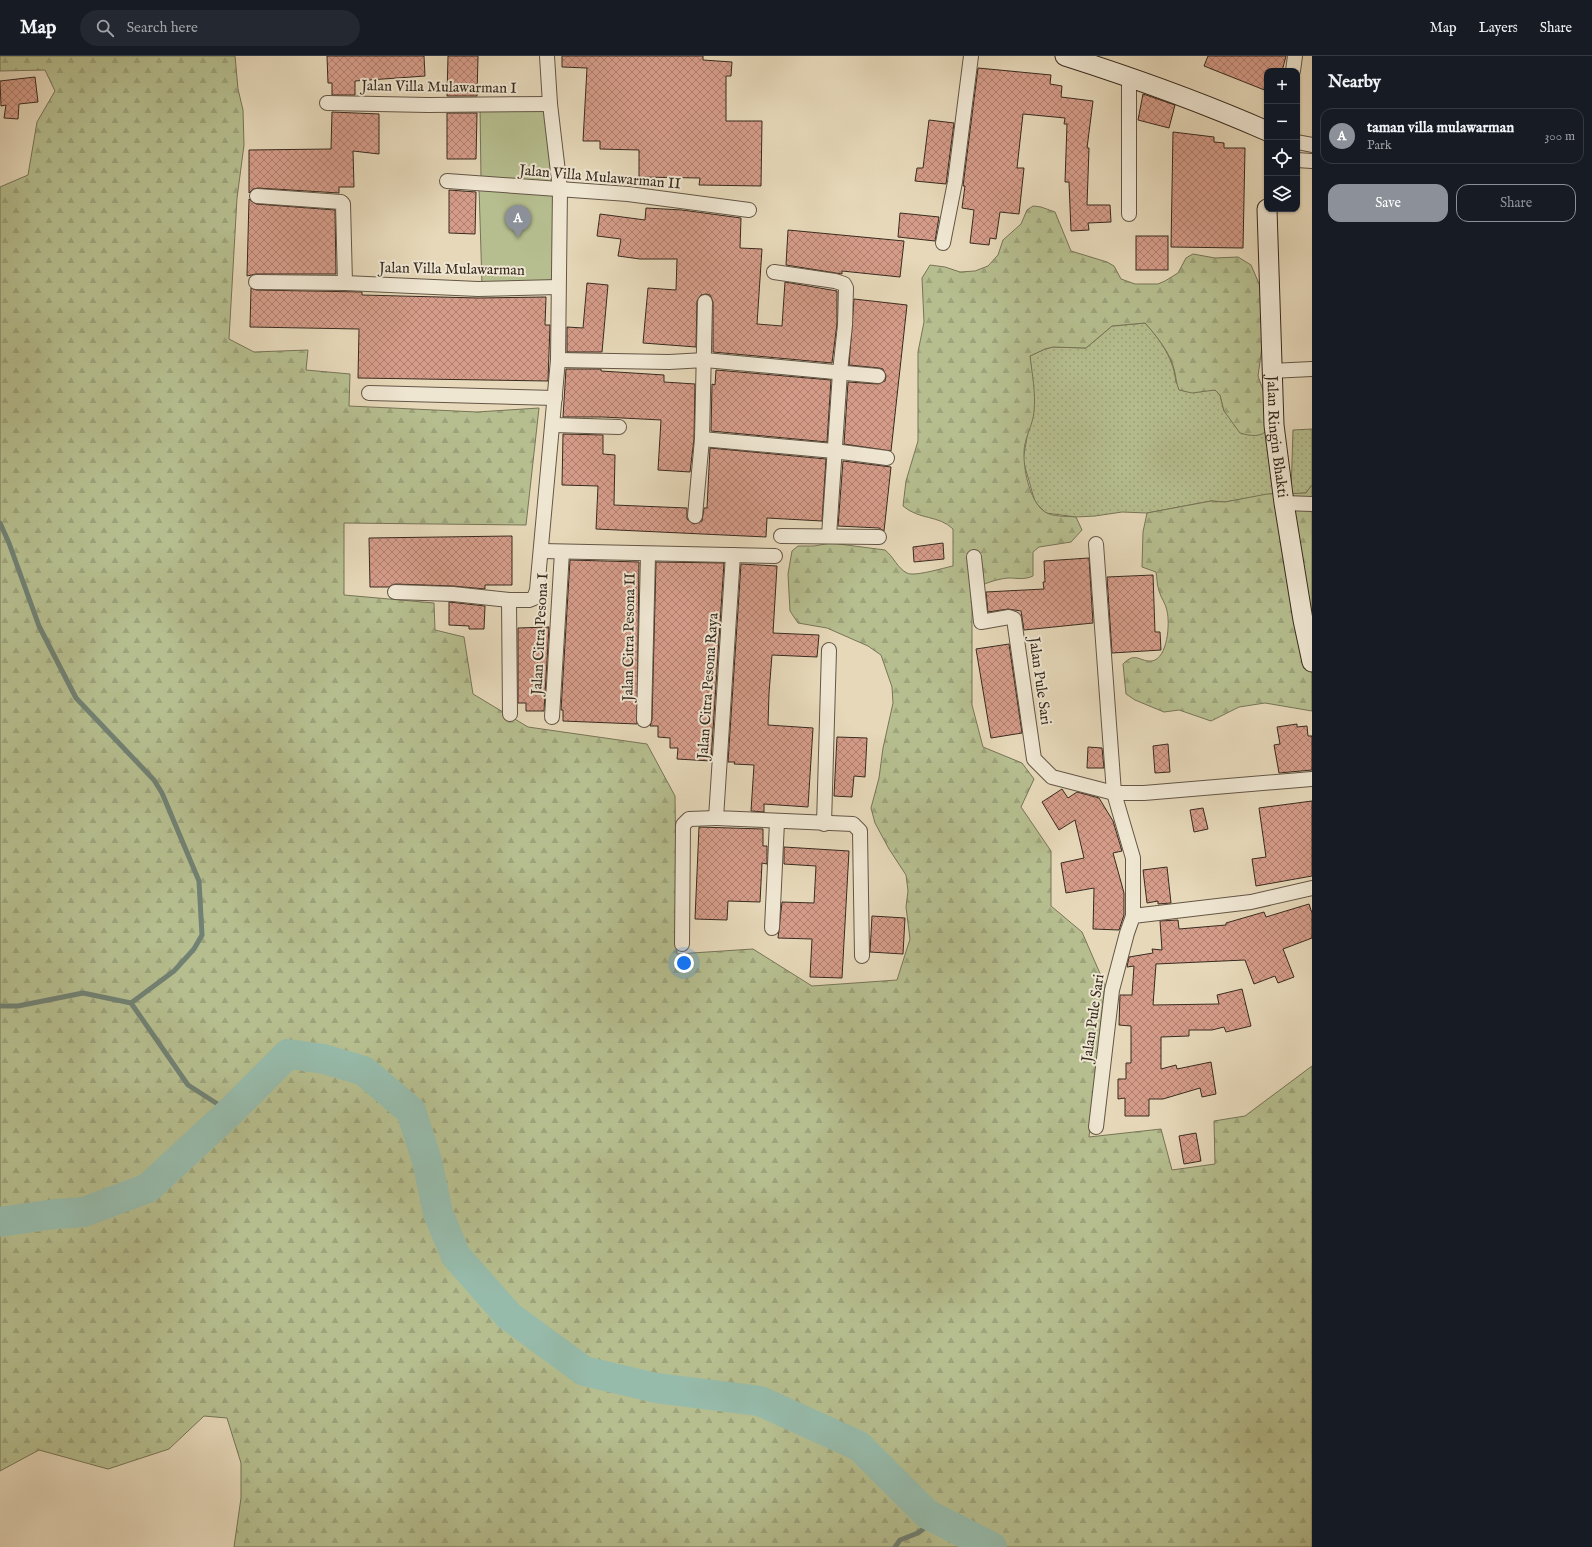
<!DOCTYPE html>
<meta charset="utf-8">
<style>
:root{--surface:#171b24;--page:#242831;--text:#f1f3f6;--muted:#9ea1a6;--line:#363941;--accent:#8c9099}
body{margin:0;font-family:"IM FELL English",serif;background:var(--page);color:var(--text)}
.controls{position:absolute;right:12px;top:12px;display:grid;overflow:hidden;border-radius:8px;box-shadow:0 1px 3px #0004}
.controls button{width:36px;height:36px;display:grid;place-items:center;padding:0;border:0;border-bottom:1px solid var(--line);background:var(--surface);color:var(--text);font:20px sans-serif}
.you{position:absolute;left:684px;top:907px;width:14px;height:14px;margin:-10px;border:3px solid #fff;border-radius:50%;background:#1a73e8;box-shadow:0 0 0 6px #1a73e833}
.badge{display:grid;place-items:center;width:26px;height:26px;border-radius:50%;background:var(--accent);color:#fff;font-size:13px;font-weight:700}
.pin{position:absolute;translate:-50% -33px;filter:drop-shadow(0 1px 2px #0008)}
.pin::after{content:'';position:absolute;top:21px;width:14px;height:12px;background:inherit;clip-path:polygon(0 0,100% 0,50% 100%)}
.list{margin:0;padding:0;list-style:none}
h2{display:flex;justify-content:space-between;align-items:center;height:52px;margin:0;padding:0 16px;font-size:17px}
h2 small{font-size:13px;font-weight:400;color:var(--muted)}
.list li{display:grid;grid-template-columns:26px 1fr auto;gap:12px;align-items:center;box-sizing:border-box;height:56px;margin:0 8px 8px;padding:0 8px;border:1px solid var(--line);border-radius:12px}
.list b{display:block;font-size:15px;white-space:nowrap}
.list p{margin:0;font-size:13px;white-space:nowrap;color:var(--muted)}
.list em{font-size:13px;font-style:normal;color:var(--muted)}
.actions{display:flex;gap:8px;padding:12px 16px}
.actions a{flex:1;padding:9px 0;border:1px solid var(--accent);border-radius:12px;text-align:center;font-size:14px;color:var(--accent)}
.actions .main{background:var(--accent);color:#fff}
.icon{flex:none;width:22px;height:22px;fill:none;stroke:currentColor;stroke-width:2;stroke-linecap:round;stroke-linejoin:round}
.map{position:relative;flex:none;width:1312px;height:1491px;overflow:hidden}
header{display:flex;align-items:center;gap:24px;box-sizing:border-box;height:56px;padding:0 20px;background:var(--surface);border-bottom:1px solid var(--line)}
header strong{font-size:19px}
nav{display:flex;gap:22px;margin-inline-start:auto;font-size:14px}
.search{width:280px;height:36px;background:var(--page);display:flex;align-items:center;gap:10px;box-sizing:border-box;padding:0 14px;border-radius:22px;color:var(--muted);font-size:15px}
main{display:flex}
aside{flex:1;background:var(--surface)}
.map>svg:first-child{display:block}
.grass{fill:url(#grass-dots);stroke:#777457}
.forest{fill:url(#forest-firs);stroke:#777457}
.park{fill:#b6be8f;stroke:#777457}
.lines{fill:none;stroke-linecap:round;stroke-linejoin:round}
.stream{stroke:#718173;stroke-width:5}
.river{stroke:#97bbab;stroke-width:30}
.building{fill:url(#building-cross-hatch);stroke:#382b1f}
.street-casing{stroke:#645646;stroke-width:16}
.secondary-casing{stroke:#382b1f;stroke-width:21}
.street{stroke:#efe6d2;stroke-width:14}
.secondary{stroke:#efe6d2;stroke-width:19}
.labels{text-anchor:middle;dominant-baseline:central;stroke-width:4;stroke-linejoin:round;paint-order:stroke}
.street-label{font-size:15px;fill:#382b1f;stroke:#efe6d2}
</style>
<header>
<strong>Map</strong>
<div class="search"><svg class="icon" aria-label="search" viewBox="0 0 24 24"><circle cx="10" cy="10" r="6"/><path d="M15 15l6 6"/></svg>Search here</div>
<nav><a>Map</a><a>Layers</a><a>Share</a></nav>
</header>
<main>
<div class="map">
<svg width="1312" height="1491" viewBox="0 0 1312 1491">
<defs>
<pattern id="grass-dots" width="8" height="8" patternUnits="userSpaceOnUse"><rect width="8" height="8" fill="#b6be8f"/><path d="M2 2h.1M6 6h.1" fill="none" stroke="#9da37b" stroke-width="1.8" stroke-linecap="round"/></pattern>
<pattern id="forest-firs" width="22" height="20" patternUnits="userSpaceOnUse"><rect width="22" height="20" fill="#b6be8f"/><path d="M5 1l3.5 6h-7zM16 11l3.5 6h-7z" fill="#9da37b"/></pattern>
<pattern id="building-cross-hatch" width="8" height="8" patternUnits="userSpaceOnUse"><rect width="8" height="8" fill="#d59c89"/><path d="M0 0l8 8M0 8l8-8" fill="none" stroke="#ae7f6f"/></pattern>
</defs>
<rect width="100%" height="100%" fill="#e6d8b9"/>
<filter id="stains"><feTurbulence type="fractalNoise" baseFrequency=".005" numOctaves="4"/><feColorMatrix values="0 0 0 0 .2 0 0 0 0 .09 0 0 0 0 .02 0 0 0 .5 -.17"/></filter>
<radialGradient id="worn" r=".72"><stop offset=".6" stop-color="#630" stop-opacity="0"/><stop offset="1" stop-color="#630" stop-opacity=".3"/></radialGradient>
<g class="grass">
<path d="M 1145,267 C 1161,284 1174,304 1176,327 L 1200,336 L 1207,333 L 1215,334 L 1220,339 L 1224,355 L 1269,373 L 1273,438 L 1225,446 L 1211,445 L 1147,457 L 1122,456 L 1095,460 L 1076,461 L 1046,457 L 1035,446 L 1023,404 L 1034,341 L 1030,300 L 1045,293 L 1053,291 L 1086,292 L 1112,270 Z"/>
<path d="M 1312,373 L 1312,429 L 1306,437 L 1291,438 L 1293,374 Z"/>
</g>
<g class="forest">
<path d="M 0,0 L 235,0 L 238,33 L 243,54 L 244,89 L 237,142 L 229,283 L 254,296 L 308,294 L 306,314 L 350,318 L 349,350 L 477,356 L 539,352 L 526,469 L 344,467 L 344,539 L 434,547 L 435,574 L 464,581 L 473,638 L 528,671 L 647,688 L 675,740 L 677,898 L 753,893 L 812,930 L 897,924 L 910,883 L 906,851 L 908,835 L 906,819 L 889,793 L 875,767 L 871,752 L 879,722 L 883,692 L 893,647 L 892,631 L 881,599 L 868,590 L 827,572 L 798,567 L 790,555 L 788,518 L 792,495 L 798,490 L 814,490 L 831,487 L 885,494 C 893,500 898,513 907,517 C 914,521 943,512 953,510 L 953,473 C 939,459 919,464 903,450 L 906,425 L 918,385 L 918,296 L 924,266 L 922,222 L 930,209 L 945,211 L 960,216 L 975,215 L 988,210 L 998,199 L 1003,184 L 1021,168 L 1027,154 L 1033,150 L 1041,151 L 1055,156 L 1071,195 L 1107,206 L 1114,210 L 1121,223 L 1135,228 L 1158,228 L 1165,225 L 1178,217 L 1186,202 L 1193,198 L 1215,202 L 1238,201 L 1251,209 L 1263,237 L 1264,277 L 1258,320 L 1266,342 L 1269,373 C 1260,382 1251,380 1240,377 L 1224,355 L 1220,339 L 1215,334 L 1192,337 L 1179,334 C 1176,327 1176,320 1174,313 C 1171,298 1155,278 1145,267 L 1112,270 L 1086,292 L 1053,291 L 1045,293 L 1030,300 C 1032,318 1036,337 1034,356 C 1033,367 1027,378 1025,388 C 1021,406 1029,446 1045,456 C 1053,461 1066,460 1076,461 L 1082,474 L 1071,486 L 1039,491 L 1033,496 L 1033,520 C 1024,524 1018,522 1008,522 C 996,523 984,528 972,533 L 972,649 L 983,691 L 1022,707 L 1034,723 L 1021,751 L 1051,795 L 1051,850 L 1082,876 L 1105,929 L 1089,1081 L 1161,1073 L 1172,1114 L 1215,1108 L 1214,1065 L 1245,1060 L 1312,1010 L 1312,1491 L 234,1491 L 241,1442 L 241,1407 L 227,1362 L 204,1360 L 169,1393 L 108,1413 L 39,1394 L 0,1415 L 0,131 L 28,119 L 37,66 L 55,35 L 45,14 L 0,15 Z"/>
<path d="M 1312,429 L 1312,655 L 1265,647 L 1239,651 L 1211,665 L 1179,654 L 1164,656 L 1135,644 L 1126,638 L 1123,608 C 1136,595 1139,606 1152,605 C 1168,602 1170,567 1167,555 C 1166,548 1161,542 1159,535 C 1157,529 1157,522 1156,516 L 1142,511 L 1143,476 L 1147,457 L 1211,445 L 1225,446 L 1267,438 L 1306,437 Z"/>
</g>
<g class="park">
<path d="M 544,43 L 557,130 L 481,124 L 480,50 Z"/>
<path d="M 479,131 L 557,136 L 555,228 L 482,229 Z"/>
</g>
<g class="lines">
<g class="stream">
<path d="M 0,467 L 9,487 L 39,570 L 76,642 L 154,724 L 162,737 L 199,825 L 202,879 L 194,893 L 174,915 L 131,947"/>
<path d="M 0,950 L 18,950 L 83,937 L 131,947 L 188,1029 L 230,1056"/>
<path d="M 895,1491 L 900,1484 L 918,1477 L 936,1463"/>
</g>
<path class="river" d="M 0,1166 L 55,1158 L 84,1156 L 148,1132 L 230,1056 L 288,998 L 324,1003 L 364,1015 L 411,1055 L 427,1105 L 438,1157 L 456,1200 L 509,1260 L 584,1315 L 656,1332 L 760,1345 L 859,1390 L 927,1458 L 992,1491"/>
</g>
<g class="building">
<path d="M 327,0 L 424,0 L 425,20 L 355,25 L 355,39 L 332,39 L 332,27 L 328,27 Z"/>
<path d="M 448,0 L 478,0 L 477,40 L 447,40 Z"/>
<path d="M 562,0 L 703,0 L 703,4 L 732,6 L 731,20 L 726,20 L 726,65 L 762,65 L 761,130 L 699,129 L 700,122 L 639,121 L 639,94 L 600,93 L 600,85 L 583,85 L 587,12 L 562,11 Z"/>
<path d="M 1208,0 L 1286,0 L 1282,15 L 1267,15 L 1267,35 L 1204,10 Z"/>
<path d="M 978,12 L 1051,19 L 1050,28 L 1062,30 L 1061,41 L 1093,45 L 1087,92 L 1089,92 L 1087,149 L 1110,149 L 1111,166 L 1088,167 L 1089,174 L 1071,175 L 1069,126 L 1065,126 L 1067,68 L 1064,68 L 1065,62 L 1023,58 L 1017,112 L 1024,112 L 1019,158 L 1000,156 L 996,183 L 990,182 L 989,189 L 970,187 L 974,154 L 962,152 L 965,130 L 963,130 Z"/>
<path d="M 35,21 L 38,46 L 19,48 L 18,63 L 4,62 L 6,49 L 1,50 L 0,25 Z"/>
<path d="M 1143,38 L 1175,49 L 1169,72 L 1138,64 Z"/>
<path d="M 332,56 L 379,58 L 379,98 L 353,95 L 354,131 L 339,131 L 339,137 L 258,132 L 253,133 L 249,137 L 249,94 L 331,93 Z"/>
<path d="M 447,57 L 477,57 L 476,103 L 447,103 Z"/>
<path d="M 929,64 L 954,67 L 946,128 L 915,125 L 917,112 L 923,112 Z"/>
<path d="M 1173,76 L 1214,81 L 1214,86 L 1224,87 L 1224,92 L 1245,92 L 1243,192 L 1171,191 Z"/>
<path d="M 449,134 L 476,136 L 475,178 L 449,177 Z"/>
<path d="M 249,143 L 256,148 L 335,154 L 336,218 L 256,218 L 247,220 Z"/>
<path d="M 646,152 L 682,154 L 741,162 L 740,192 L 762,193 L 757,268 L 782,270 L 785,226 L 837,235 L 837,268 L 832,307 L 713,296 L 713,246 L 710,239 L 706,238 L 701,239 L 697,245 L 696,291 L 643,287 L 648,232 L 676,234 L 677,203 L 640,203 L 618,200 L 621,183 L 597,180 L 600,158 L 645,164 Z"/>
<path d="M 900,157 L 939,161 L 935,185 L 898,181 Z"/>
<path d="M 788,174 L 904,185 L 900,221 L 842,215 L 842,218 L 786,209 Z"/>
<rect x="1136" y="180" width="32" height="34"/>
<path d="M 587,227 L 608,229 L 602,296 L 567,296 L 567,271 L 583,272 Z"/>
<path d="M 251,232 L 256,234 L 362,236 L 362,239 L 478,242 L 546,241 L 545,269 L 550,269 L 548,325 L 358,322 L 359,273 L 250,271 Z"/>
<path d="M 854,243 L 907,249 L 891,395 L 844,388 L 848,326 L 878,328 L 885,325 L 886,320 L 883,313 L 879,312 L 849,309 Z"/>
<path d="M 566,313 L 601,313 L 601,315 L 664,319 L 664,326 L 695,328 L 694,383 L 690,416 L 658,414 L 661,364 L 603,361 L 563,361 Z"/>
<path d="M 716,314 L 831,324 L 827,386 L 711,375 L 712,328 L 715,329 Z"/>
<path d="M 563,378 L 603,379 L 603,398 L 615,399 L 614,449 L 687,452 L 687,463 L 694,468 L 702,465 L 704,452 L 707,452 L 710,392 L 826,403 L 822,465 L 767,462 L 766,481 L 596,473 L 598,430 L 562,429 Z"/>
<path d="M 843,405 L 891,411 L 884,475 L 879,472 L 838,470 Z"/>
<path d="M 512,480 L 512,529 L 485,529 L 485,533 L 453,530 L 395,528 L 389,531 L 370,531 L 369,482 Z"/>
<path d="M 943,487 L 944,503 L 914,506 L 913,491 Z"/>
<path d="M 1089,502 L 1093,567 L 1024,574 L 1021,555 L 1008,553 L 988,556 L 986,536 L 1044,533 L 1043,526 L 1045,526 L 1044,505 Z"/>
<path d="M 570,504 L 639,506 L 637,668 L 563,665 L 563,654 L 561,654 Z"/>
<path d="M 656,506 L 724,507 L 711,705 L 677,703 L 678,692 L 670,692 L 670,682 L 658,681 L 658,670 L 650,670 L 652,664 Z"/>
<path d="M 741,508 L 777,510 L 773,577 L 819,579 L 817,601 L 772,599 L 769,637 L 768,669 L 813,672 L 808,751 L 764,748 L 764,756 L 751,755 L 754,709 L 734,708 L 735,706 L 728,706 Z"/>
<path d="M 1153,519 L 1155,576 L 1160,576 L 1161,594 L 1112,597 L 1107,521 Z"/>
<path d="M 449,546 L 485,550 L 484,573 L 469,573 L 469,570 L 449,569 Z"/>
<path d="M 549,571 L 544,655 L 526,655 L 526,647 L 518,647 L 518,572 Z"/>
<path d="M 1009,588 L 1022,677 L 991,682 L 976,593 Z"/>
<path d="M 1297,668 L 1297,671 L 1307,670 L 1308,680 L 1312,680 L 1312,714 L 1279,717 L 1274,689 L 1280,688 L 1277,671 Z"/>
<path d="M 837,681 L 867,682 L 865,721 L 854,720 L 852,741 L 834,740 Z"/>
<path d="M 1168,688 L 1170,716 L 1155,717 L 1153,690 Z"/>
<path d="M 1088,691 L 1102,692 L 1104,712 L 1087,712 Z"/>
<path d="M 1062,733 L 1068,742 L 1077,736 L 1099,742 L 1113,765 L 1122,795 L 1113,797 L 1124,837 L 1124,859 L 1119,874 L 1093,873 L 1094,832 L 1066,837 L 1061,807 L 1084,802 L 1075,764 L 1059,774 L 1042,746 Z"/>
<path d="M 1312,745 L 1312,820 L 1256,830 L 1252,803 L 1266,801 L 1259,752 Z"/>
<path d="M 1203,752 L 1208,773 L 1194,776 L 1190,754 Z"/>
<path d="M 699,771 L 763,773 L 763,790 L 767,790 L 767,808 L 762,807 L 760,846 L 728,845 L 727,864 L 695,863 Z"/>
<path d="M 784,791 L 849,795 L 842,922 L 810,921 L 812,883 L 778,882 L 782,846 L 814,847 L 816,810 L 784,808 Z"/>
<path d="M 1167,811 L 1171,847 L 1158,848 L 1158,845 L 1147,847 L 1143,814 Z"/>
<path d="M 1309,848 L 1312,857 L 1312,882 L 1283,893 L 1294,921 L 1278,927 L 1275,920 L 1254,928 L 1245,904 L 1156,908 L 1153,949 L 1219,948 L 1217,939 L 1242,933 L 1251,970 L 1226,976 L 1224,971 L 1212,974 L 1189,974 L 1189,980 L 1161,981 L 1161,1013 L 1176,1009 L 1177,1013 L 1211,1006 L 1216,1038 L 1202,1041 L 1200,1032 L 1163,1043 L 1149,1043 L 1149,1060 L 1125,1060 L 1125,1042 L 1118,1043 L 1118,1023 L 1126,1023 L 1126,1007 L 1131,1007 L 1131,970 L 1119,969 L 1120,939 L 1132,939 L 1134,910 L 1127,911 L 1129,901 L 1153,897 L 1152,893 L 1162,894 L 1160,865 L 1178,864 L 1179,873 L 1226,869 L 1226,867 L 1264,856 L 1266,861 Z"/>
<path d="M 872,860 L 905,862 L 903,898 L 870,896 Z"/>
<path d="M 1196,1077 L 1201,1105 L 1184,1108 L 1179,1080 Z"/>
</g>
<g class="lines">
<g class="street-casing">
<g id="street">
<path d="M 1293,15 L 1295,0"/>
<path d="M 327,47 L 428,49 L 550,48"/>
<path d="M 1297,86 L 1312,89"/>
<path d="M 1297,104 L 1312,105"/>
<path d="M 447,125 L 628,138 L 749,154"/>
<path d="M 257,140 L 341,146 L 343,148 L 345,227"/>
<path d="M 1129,158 L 1129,21"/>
<path d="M 943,187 L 955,126 L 971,0"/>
<path d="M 774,216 L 835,225 L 844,228 L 846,232 L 845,269 L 840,316 L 829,480"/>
<path d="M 256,226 L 345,227 L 478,233 L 558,231"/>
<path d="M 558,304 L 669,306 L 705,304 L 878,320"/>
<path d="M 1271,315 L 1312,313"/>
<path d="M 369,337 L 555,342"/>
<path d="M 554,369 L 619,371"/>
<path d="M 702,383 L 834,395 L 887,402"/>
<path d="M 1284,447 L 1312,448"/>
<path d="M 695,460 L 702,383 L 705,246"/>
<path d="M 781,480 L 879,481"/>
<path d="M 1096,488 L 1114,737 L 1133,802 L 1133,860"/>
<path d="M 542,495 L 775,500"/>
<path d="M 733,499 L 716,762 L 853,768 L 860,775 L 862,900"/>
<path d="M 974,501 L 981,566 L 1009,561 L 1014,563 L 1034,703 L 1052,721 L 1114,737 L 1144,737 L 1312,723"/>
<path d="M 395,536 L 453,538 L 509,544"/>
<path d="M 510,658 L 509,544 L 529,544 L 534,542 L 537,534 L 558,304 L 560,133 L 550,48 L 547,0"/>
<path d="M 552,661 L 562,496"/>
<path d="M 644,664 L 648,499"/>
<path d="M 824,768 L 829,594"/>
<path d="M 772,872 L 777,766"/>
<path d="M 682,888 L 683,769 L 689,763 L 716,762"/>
<path d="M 1096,1071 L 1112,934 L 1127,877 L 1133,860 L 1251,846 L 1312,832"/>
</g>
</g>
<g class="secondary-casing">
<g id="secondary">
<path d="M 1065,0 C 1134,22 1201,46 1267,75"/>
<path id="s1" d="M 1267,153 L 1274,369 L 1284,447 L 1303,564 L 1312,606"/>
</g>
</g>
<use href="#street" class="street"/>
<use href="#secondary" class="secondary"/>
</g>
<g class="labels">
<g class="street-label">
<text transform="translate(439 31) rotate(1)">Jalan Villa Mulawarman I</text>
<text transform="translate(600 121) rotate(5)">Jalan Villa Mulawarman II</text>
<text transform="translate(452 213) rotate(1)">Jalan Villa Mulawarman</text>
<text stroke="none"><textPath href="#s1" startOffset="228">Jalan Ringin Bhakti</textPath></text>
<text transform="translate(540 578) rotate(-87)">Jalan Citra Pesona I</text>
<text transform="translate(629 581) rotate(-89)">Jalan Citra Pesona II</text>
<text transform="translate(1040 625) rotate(82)">Jalan Pule Sari</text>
<text transform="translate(708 630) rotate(-86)">Jalan Citra Pesona Raya</text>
<text transform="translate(1093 962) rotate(-82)">Jalan Pule Sari</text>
</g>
</g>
<rect width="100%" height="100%" filter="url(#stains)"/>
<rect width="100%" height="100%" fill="url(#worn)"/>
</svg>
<div class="controls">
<button>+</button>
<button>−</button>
<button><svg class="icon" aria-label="locate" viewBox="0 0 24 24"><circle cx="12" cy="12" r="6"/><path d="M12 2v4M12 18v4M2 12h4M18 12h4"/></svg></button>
<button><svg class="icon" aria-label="layers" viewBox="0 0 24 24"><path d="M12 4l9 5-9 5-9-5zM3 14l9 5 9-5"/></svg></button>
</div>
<div class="you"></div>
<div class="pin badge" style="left:518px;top:182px">A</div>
</div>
<aside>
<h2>Nearby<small></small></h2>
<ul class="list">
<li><span class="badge">A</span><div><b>taman villa mulawarman</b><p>Park</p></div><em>300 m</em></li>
</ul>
<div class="actions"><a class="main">Save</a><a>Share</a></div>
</aside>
</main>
